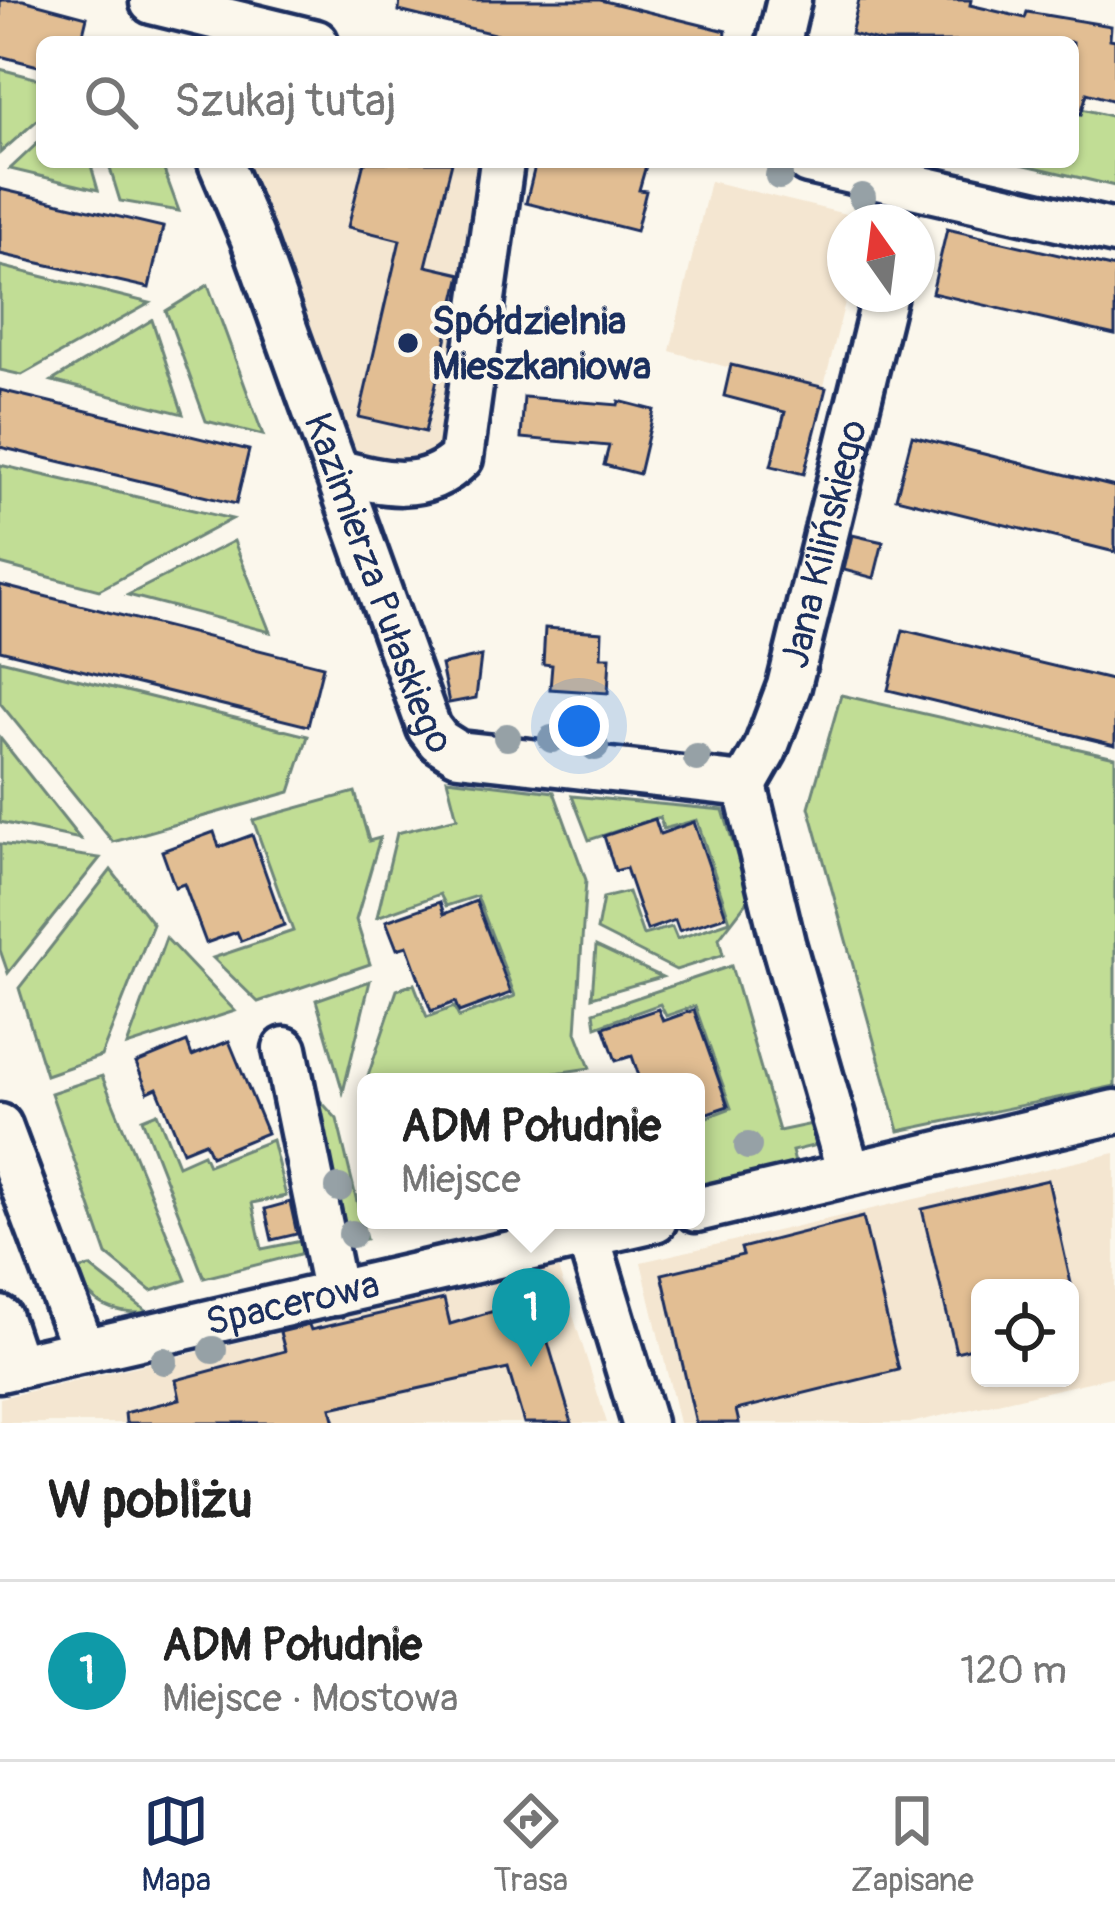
<!DOCTYPE html>
<html lang="pl">
<meta charset="utf-8">
<style>
:root{--surface:#fff;--page:#f6f6f6;--text:#222;--muted:#767676;--line:#e0e0e0;--accent:#1b2f5e}
body{margin:0;font-family:Pangolin,sans-serif;background:var(--page);color:var(--text)}
.controls{position:absolute;right:36px;bottom:36px;display:grid;overflow:hidden;border-radius:18px;box-shadow:0 3px 9px #0004}
.controls button{width:108px;height:108px;display:grid;place-items:center;padding:0;border:0;border-bottom:3px solid var(--line);background:var(--surface);color:var(--text);font:60px sans-serif}
.compass{position:absolute;left:827px;top:204px;width:108px;height:108px;border-radius:50%;background:var(--surface);box-shadow:0 3px 9px #0004;rotate:346deg}
.you{position:absolute;left:579px;top:726px;width:42px;height:42px;margin:-30px;border:9px solid #fff;border-radius:50%;background:#1a73e8;box-shadow:0 0 0 18px #1a73e833}
.badge{display:grid;place-items:center;width:78px;height:78px;border-radius:50%;background:var(--accent);color:#fff;font-size:39px;font-weight:700}
.pin{position:absolute;translate:-50% -99px;filter:drop-shadow(0 3px 6px #0008)}
.pin::after{content:'';position:absolute;top:63px;width:42px;height:36px;background:inherit;clip-path:polygon(0 0,100% 0,50% 100%)}
.popup{position:absolute;left:357px;top:1073px;width:348px;height:156px;box-sizing:border-box;display:grid;place-content:center;border-radius:18px;background:var(--surface);filter:drop-shadow(0 3px 9px #0005);font-size:39px;white-space:nowrap;color:var(--muted)}
.popup b{font-size:45px;color:var(--text)}
.popup::after{content:'';position:absolute;left:50%;top:100%;margin-left:-24px;border:24px solid transparent;border-top-color:var(--surface)}
.list{margin:0;padding:0;list-style:none}
h2{display:flex;justify-content:space-between;align-items:center;height:156px;margin:0;padding:0 48px;font-size:51px}
h2 small{font-size:39px;font-weight:400;color:var(--muted)}
.list li{display:grid;grid-template-columns:78px 1fr auto;gap:36px;align-items:center;box-sizing:border-box;height:180px;padding:0 48px;border-top:3px solid var(--line)}
.list b{display:block;font-size:45px;white-space:nowrap}
.list p{margin:0;font-size:39px;white-space:nowrap;color:var(--muted)}
.list em{font-size:39px;font-style:normal;color:var(--muted)}
.icon{flex:none;width:66px;height:66px;fill:none;stroke:currentColor;stroke-width:2;stroke-linecap:round;stroke-linejoin:round}
.map{position:relative;flex:none;width:1115px;height:1423px;overflow:hidden}
.search{position:absolute;background:var(--surface);box-shadow:0 3px 9px #0004;left:36px;right:36px;top:36px;height:132px;display:flex;align-items:center;gap:30px;box-sizing:border-box;padding:0 42px;border-radius:18px;color:var(--muted);font-size:45px}
.sheet{height:336px;background:var(--surface)}
nav{display:flex;justify-content:space-around;align-items:center;box-sizing:border-box;height:168px;border-top:3px solid var(--line);background:var(--surface);font-size:33px;color:var(--muted)}
nav a{display:grid;justify-items:center;gap:6px}
nav .on{color:var(--accent)}
.map>svg:first-child{display:block}
.built{fill:#f4e6d1;fill-rule:evenodd}
.green{fill:#c1dd95;stroke:#6e867a;stroke-width:3}
.building{fill:#e2be93;stroke:#1b2f5e;stroke-width:3}
.lines{fill:none;stroke-linecap:round;stroke-linejoin:round}
.minor-casing{stroke:#1b2f5e;stroke-width:51}
.minor{stroke:#fbf7ec;stroke-width:42}
.tree{fill:#96a1a6}
.poi-dot{fill:#1b2f5e;stroke:#fbf7ec;stroke-width:4.5}
.labels{text-anchor:middle;dominant-baseline:central;stroke-width:9;stroke-linejoin:round;paint-order:stroke}
.poi-label{font-size:39px;font-weight:bold;fill:#1b2f5e;stroke:#fbf7ec;text-anchor:start}
.street-label{font-size:39px;fill:#1b2f5e;stroke:#fbf7ec}
</style>
<div class="map">
<svg width="1115" height="1423" viewBox="0 0 1115 1423">
<rect width="100%" height="100%" fill="#fbf7ec"/>
<filter id="ink" filterUnits="userSpaceOnUse"><feTurbulence type="fractalNoise" baseFrequency=".00833" numOctaves="2"/><feDisplacementMap in="SourceGraphic" scale="24" xChannelSelector="R" yChannelSelector="G"/><feConvolveMatrix kernelMatrix="1 2 1 2 8 2 1 2 1" color-interpolation-filters="sRGB"/></filter>
<g filter="url(#ink)">
<g class="built">
<path d="M 246,162 L 490,162 L 448,449 L 431,466 L 367,469 L 338,446 Z"/>
<path d="M 710,181 L 866,219 L 845,222 L 847,294 L 822,394 L 670,351 Z"/>
<path d="M 1115,1153 L 1115,1376 L 910,1423 L 679,1423 L 641,1262 ZM 980,1288 L 1070,1288 L 1070,1378 L 980,1378 Z"/>
<path d="M 558,1268 L 607,1423 L 0,1423 L 0,1398 Z"/>
</g>
<g class="green">
<path d="M 0,69 L 42,80 L 42,116 L 0,153 Z"/>
<path d="M 1073,107 L 1115,117 L 1115,186 L 1013,162 L 1073,162 Z"/>
<path d="M 42,139 L 42,162 L 90,162 L 98,190 L 10,169 Z"/>
<path d="M 108,162 L 161,162 L 179,211 L 120,201 Z"/>
<path d="M 0,266 L 150,303 L 22,375 L 0,370 Z"/>
<path d="M 208,285 L 263,435 L 206,421 L 166,311 Z"/>
<path d="M 152,320 L 183,414 L 52,381 Z"/>
<path d="M 0,465 L 232,519 L 99,590 L 0,564 Z"/>
<path d="M 234,541 L 270,632 L 128,595 Z"/>
<path d="M 0,660 L 308,736 L 290,792 L 113,842 L 0,703 Z"/>
<path d="M 841,695 L 1115,757 L 1115,1086 L 899,1131 L 809,807 Z"/>
<path d="M 0,738 L 80,839 L 0,822 Z"/>
<path d="M 447,779 L 554,792 L 586,880 L 576,1032 L 590,1068 L 493,1082 L 366,1082 L 397,990 L 414,984 L 427,1017 L 454,1007 L 459,1017 L 515,996 L 477,896 L 446,906 L 440,894 L 377,917 L 397,833 L 457,818 Z"/>
<path d="M 355,792 L 369,841 L 380,838 L 356,920 L 370,964 L 258,1002 L 213,958 L 293,931 L 253,820 Z"/>
<path d="M 572,796 L 723,810 L 750,898 L 719,938 L 723,955 L 676,970 L 597,930 L 603,898 L 628,892 L 643,935 L 672,927 L 677,939 L 730,921 L 697,820 L 663,829 L 660,817 L 589,840 Z"/>
<path d="M 0,844 L 100,858 L 8,973 L 0,950 Z"/>
<path d="M 111,870 L 153,924 L 101,1056 L 46,1075 L 19,988 Z"/>
<path d="M 166,938 L 235,1011 L 127,1046 Z"/>
<path d="M 596,946 L 662,977 L 592,997 Z"/>
<path d="M 731,966 L 779,1131 L 812,1124 L 817,1145 L 792,1151 L 795,1163 L 696,1188 L 696,1121 L 731,1108 L 695,1006 L 666,1016 L 660,1004 L 596,1027 L 594,1012 Z"/>
<path d="M 370,981 L 343,1092 L 316,1000 Z"/>
<path d="M 102,1076 L 186,1280 L 151,1291 L 107,1255 L 51,1093 Z"/>
<path d="M 314,1094 L 337,1119 L 366,1239 L 349,1243 Z"/>
<path d="M 157,1113 L 178,1165 L 203,1154 L 208,1165 L 272,1140 L 286,1196 L 252,1203 L 262,1249 L 301,1241 L 304,1253 L 204,1278 L 142,1119 Z"/>
<path d="M 90,1267 L 149,1313 C 111,1314 92,1306 74,1271 Z"/>
</g>
<g class="building">
<path d="M 0,0 L 23,0 L 87,17 L 81,42 L 42,42 L 42,67 L 0,56 Z"/>
<path d="M 400,0 L 600,0 L 726,31 L 725,42 L 527,42 L 399,11 Z"/>
<path d="M 859,0 L 971,0 L 970,5 L 1025,18 L 1027,12 L 1111,26 L 1110,39 L 1115,40 L 1115,101 L 1087,93 L 1081,114 L 1073,113 L 1073,42 L 882,42 L 851,34 Z"/>
<path d="M 364,162 L 452,162 L 426,266 L 461,274 L 425,432 L 359,417 L 400,240 L 348,227 Z"/>
<path d="M 536,162 L 647,162 L 639,190 L 646,191 L 636,231 L 526,203 Z"/>
<path d="M 0,189 L 163,227 L 149,288 L 0,254 Z"/>
<path d="M 947,229 L 1115,268 L 1115,335 L 932,293 Z"/>
<path d="M 731,365 L 826,388 L 804,474 L 771,466 L 785,412 L 724,396 Z"/>
<path d="M 0,390 L 249,450 L 236,504 L 0,447 Z"/>
<path d="M 524,397 L 618,405 L 619,401 L 654,410 L 639,474 L 604,465 L 609,446 L 521,438 Z"/>
<path d="M 912,436 L 1115,487 L 1115,552 L 896,498 Z"/>
<path d="M 852,535 L 883,542 L 874,578 L 844,570 Z"/>
<path d="M 0,585 L 323,666 L 308,726 L 0,650 Z"/>
<path d="M 545,628 L 602,632 L 601,657 L 610,657 L 608,693 L 550,689 L 552,665 L 543,664 Z"/>
<path d="M 903,630 L 1115,681 L 1115,745 L 888,690 Z"/>
<path d="M 481,656 L 476,698 L 449,703 L 441,665 Z"/>
<path d="M 655,819 L 660,834 L 694,822 L 726,916 L 679,931 L 675,920 L 647,930 L 626,868 L 615,871 L 604,836 Z"/>
<path d="M 214,832 L 219,847 L 252,835 L 284,925 L 241,941 L 237,932 L 206,943 L 184,884 L 175,887 L 162,851 Z"/>
<path d="M 476,901 L 511,993 L 459,1012 L 455,1002 L 431,1011 L 407,946 L 397,949 L 386,921 L 440,902 L 444,914 Z"/>
<path d="M 658,1009 L 663,1021 L 694,1010 L 728,1106 L 696,1117 L 696,1082 L 641,1082 L 632,1056 L 616,1061 L 604,1027 Z"/>
<path d="M 229,1041 L 267,1133 L 211,1156 L 205,1142 L 183,1151 L 157,1088 L 148,1092 L 136,1063 L 187,1042 L 192,1056 Z"/>
<path d="M 1048,1180 L 1072,1288 L 980,1288 L 980,1346 L 956,1352 L 922,1209 Z"/>
<path d="M 290,1202 L 297,1234 L 272,1240 L 265,1209 Z"/>
<path d="M 863,1217 L 899,1370 L 736,1410 L 739,1423 L 696,1423 L 662,1274 L 743,1255 L 741,1248 Z"/>
<path d="M 444,1299 L 450,1324 L 535,1299 L 572,1423 L 524,1423 L 508,1369 L 331,1408 L 335,1423 L 126,1423 L 125,1413 L 180,1399 L 176,1380 L 285,1351 L 280,1332 L 309,1325 L 311,1330 Z"/>
</g>
<g class="lines">
<g class="minor-casing">
<g id="minor">
<path d="M 152,2 L 316,42"/>
<path d="M 779,42 L 789,0"/>
<path id="s1" d="M 220,162 L 252,237 L 429,728 L 439,741 L 458,753 L 745,785 L 783,943 L 849,1173"/>
<path d="M 808,162 L 1115,232"/>
<path d="M 336,471 C 381,483 424,495 461,458 L 502,162"/>
<path id="s2" d="M 745,785 L 765,750 L 789,686 L 885,294"/>
<path d="M 285,1049 L 335,1294"/>
<path d="M 0,1126 L 84,1351"/>
<path d="M 696,1210 L 1115,1112"/>
<path d="M 588,1237 L 644,1423"/>
<path d="M 0,1318 L 16,1366"/>
<path id="s3" d="M 0,1370 L 655,1220"/>
</g>
</g>
<use href="#minor" class="minor"/>
</g>
<g class="tree">
<circle cx="779" cy="176" r="14"/>
<circle cx="862" cy="197" r="14"/>
<circle cx="507" cy="737" r="14"/>
<circle cx="552" cy="739" r="14"/>
<circle cx="595" cy="747" r="14"/>
<circle cx="697" cy="758" r="14"/>
<circle cx="748" cy="1146" r="14"/>
<circle cx="339" cy="1188" r="14"/>
<circle cx="352" cy="1234" r="14"/>
<circle cx="213" cy="1350" r="14"/>
<circle cx="164" cy="1361" r="14"/>
</g>
</g>
<circle class="poi-dot" cx="408" cy="343" r="12"/>
<g class="labels">
<g class="poi-label">
<text x="432" y="321">Spółdzielnia<tspan x="432" dy="45">Mieszkaniowa</tspan></text>
</g>
<g class="street-label">
<text stroke="none"><textPath href="#s2" startOffset="255">Jana Kilińskiego</textPath></text>
<text stroke="none"><textPath href="#s1" startOffset="450">Kazimierza Pułaskiego</textPath></text>
<text stroke="none"><textPath href="#s3" startOffset="300">Spacerowa</textPath></text>
</g>
</g>
</svg>
<div class="controls">
<button><svg class="icon" aria-label="locate" viewBox="0 0 24 24"><circle cx="12" cy="12" r="6"/><path d="M12 2v4M12 18v4M2 12h4M18 12h4"/></svg></button>
</div>
<svg class="compass" viewBox="-18 -18 36 36"><path d="M0-13l5 13h-10z" fill="#e53935"/><path d="M0 13l5-13h-10z" fill="#767676"/></svg>
<div class="you"></div>
<div class="pin badge" style="left:531px;top:1367px;background:#0f9aa8">1</div>
<div class="popup"><b>ADM Południe</b>Miejsce</div>
<div class="search"><svg class="icon" aria-label="search" viewBox="0 0 24 24"><circle cx="10" cy="10" r="6"/><path d="M15 15l6 6"/></svg>Szukaj tutaj</div>
</div>
<section class="sheet">
<h2>W pobliżu<small></small></h2>
<ul class="list">
<li><span class="badge" style="background:#0f9aa8">1</span><div><b>ADM Południe</b><p>Miejsce · Mostowa</p></div><em>120 m</em></li>
</ul>
</section>
<nav>
<a class="on"><svg class="icon" aria-label="map" viewBox="0 0 24 24"><path d="M3 6l6-2 6 2 6-2v14l-6 2-6-2-6 2zM9 4v14M15 6v14"/></svg>Mapa</a>
<a><svg class="icon" aria-label="directions" viewBox="0 0 24 24"><path d="M12 3l9 9-9 9-9-9zM9 14v-3h6M13 9l2 2-2 2"/></svg>Trasa</a>
<a><svg class="icon" aria-label="saved" viewBox="0 0 24 24"><path d="M7 4h10v16l-5-4-5 4z"/></svg>Zapisane</a>
</nav>
